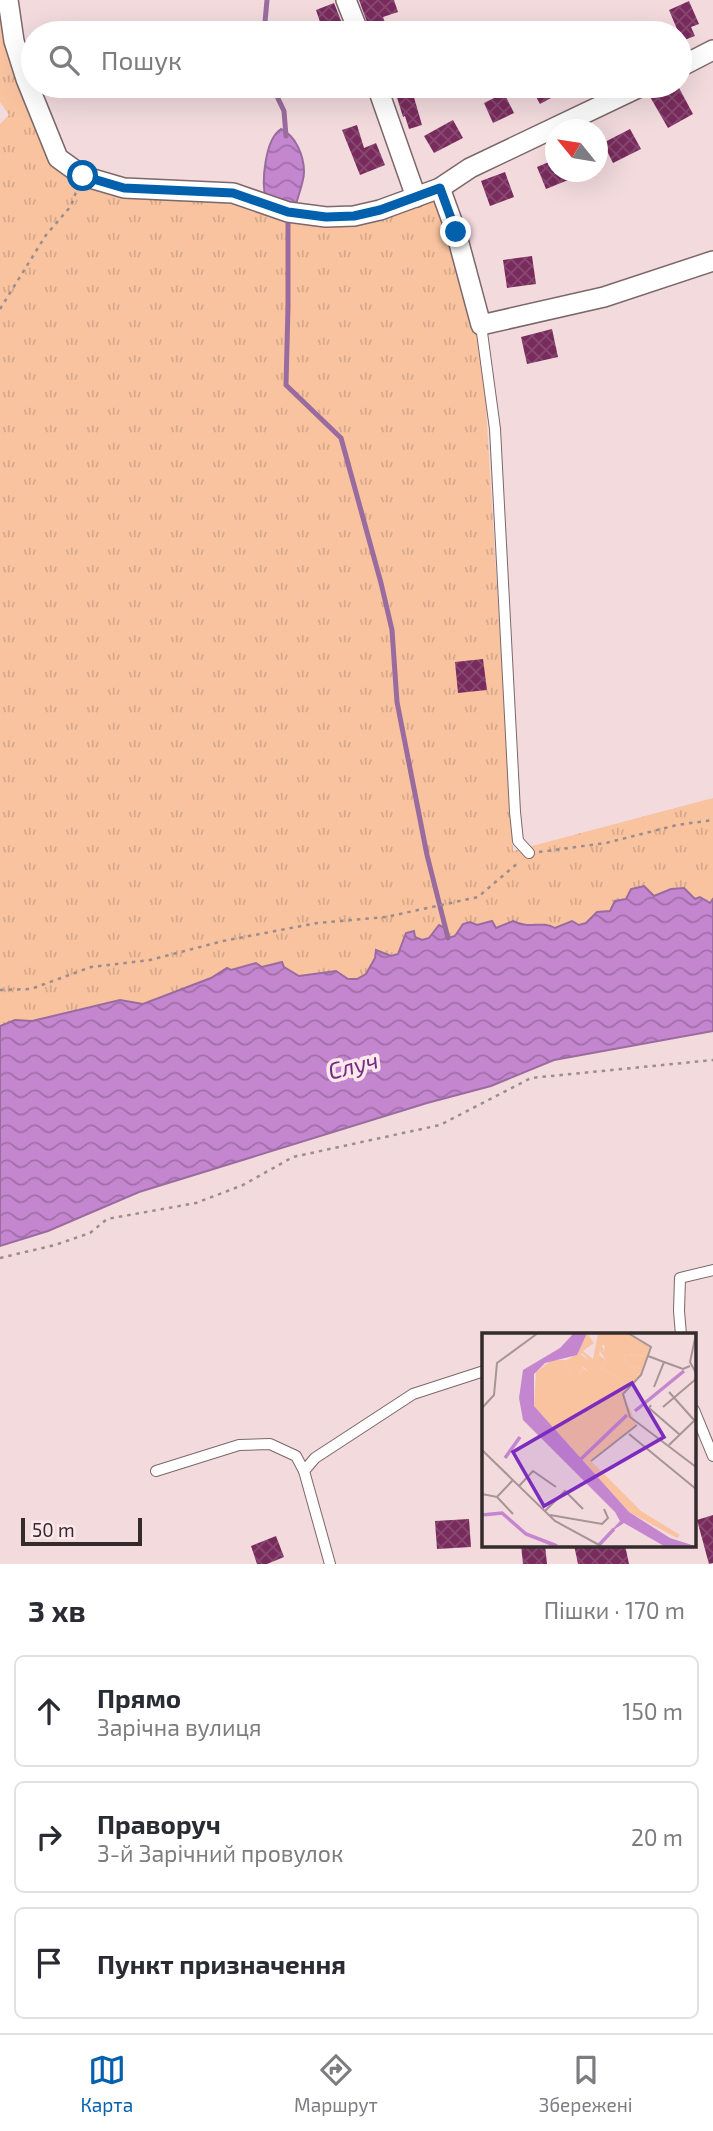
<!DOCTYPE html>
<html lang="uk">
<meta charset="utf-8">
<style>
:root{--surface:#fff;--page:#f7f7f7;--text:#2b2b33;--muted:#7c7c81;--line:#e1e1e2;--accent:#0360ad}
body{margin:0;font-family:"Exo 2",sans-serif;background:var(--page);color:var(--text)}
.compass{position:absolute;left:545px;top:119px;width:63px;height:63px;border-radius:50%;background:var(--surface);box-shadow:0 7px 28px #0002;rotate:300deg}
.scale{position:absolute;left:21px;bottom:18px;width:121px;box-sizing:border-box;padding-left:7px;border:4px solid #342b2c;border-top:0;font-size:19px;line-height:24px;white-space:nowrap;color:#342b2c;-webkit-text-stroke:5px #fce8eb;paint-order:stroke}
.stop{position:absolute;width:21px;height:21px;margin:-16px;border:5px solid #0360ad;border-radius:50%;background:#fff}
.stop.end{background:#0360ad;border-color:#fff;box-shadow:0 2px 7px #0008}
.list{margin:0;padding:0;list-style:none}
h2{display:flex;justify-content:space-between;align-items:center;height:91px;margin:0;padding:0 28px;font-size:30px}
h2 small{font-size:23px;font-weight:400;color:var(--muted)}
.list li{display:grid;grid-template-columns:46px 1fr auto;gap:21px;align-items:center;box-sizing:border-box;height:112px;margin:0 14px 14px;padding:0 14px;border:2px solid var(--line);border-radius:10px}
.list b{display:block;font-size:26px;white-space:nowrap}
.list p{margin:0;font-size:23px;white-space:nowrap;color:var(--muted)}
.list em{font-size:23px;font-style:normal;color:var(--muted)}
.icon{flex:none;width:38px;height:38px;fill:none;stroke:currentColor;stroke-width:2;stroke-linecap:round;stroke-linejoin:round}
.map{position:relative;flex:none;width:713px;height:1564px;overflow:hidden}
.search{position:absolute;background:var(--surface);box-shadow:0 7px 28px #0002;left:21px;right:21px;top:21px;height:77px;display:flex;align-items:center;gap:18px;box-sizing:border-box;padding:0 24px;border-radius:38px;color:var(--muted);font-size:26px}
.sheet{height:469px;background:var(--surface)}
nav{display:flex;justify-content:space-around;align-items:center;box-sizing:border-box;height:98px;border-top:2px solid var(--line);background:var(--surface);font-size:19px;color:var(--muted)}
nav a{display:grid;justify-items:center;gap:4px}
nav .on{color:var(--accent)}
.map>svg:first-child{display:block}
.grass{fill:url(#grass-tufts)}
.water{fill:url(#water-waves);stroke:#9a6b9f;stroke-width:2}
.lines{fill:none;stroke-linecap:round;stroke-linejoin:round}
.stream{stroke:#9a6b9f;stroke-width:5}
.building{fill:url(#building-cross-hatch)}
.service-casing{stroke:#7c676a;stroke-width:12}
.minor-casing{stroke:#7c676a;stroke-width:22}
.path{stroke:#9d8c8e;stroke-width:2.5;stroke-dasharray:3.5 5;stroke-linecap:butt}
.service{stroke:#fff;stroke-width:10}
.minor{stroke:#fff;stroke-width:19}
.route{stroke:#0360ad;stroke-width:9}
.labels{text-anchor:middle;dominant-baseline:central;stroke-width:7;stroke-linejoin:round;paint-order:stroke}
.water-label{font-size:23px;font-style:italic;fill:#772c84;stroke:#fce8eb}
.inset-river{fill:none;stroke:#c586d0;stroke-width:3.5}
.inset-road{fill:none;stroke:#a69496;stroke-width:2}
.view{fill:#7b2cbf;fill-opacity:0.15;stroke:#7b2cbf;stroke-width:3.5}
.inset-edge{fill:none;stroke:#342b2c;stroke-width:3.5}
</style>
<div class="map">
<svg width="713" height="1564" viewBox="0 0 713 1564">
<defs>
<pattern id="grass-tufts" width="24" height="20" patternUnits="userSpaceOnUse" patternTransform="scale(1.75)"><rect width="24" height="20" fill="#f9c3a0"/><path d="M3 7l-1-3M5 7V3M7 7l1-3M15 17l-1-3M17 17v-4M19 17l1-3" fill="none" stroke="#d6a88a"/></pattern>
<pattern id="water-waves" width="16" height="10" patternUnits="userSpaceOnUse" patternTransform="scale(1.75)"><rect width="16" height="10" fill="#c586d0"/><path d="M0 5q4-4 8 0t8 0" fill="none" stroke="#a16ea9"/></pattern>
<pattern id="building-cross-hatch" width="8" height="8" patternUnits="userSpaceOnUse" patternTransform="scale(1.75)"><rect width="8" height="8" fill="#792b5d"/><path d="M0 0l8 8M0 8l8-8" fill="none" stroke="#884971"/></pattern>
</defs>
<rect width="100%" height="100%" fill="#f2dadd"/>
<path class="grass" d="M 0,0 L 45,129 L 83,176 L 233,193 L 326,217 L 440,188 L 481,325 L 513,851 L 713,798 L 713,899 L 710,903 L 700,897 L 695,899 L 671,889 L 654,896 L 626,899 L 610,911 L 597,912 L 586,923 L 579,925 L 572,921 L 555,928 L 549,925 L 496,928 L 463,924 L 455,936 L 422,940 L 415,937 L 398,954 L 375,958 L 366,974 L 357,979 L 348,979 L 336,971 L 299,976 L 284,967 L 282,962 L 262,967 L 255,963 L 231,970 L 227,968 L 211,978 L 143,1004 L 120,1000 L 32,1021 L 15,1020 L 0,1026 L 0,124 L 9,115 L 0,102 Z"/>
<g class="water">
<path d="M 281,129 C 296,136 304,156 304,172 C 304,182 298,195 296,205 L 266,199 C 261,183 265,139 281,129 Z"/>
<path d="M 644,886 L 654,896 L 671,889 L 684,888 L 695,899 L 700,897 L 710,903 L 713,899 L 713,1031 L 554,1060 L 491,1086 L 427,1103 L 139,1192 L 48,1231 L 0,1246 L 0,1026 L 15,1020 L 32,1021 L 120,1000 L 143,1004 L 211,978 L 227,968 L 231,970 L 256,963 L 262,967 L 282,962 L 284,967 L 299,976 L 336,971 L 348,979 L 357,979 L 366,974 L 375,958 L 376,950 L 391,956 L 398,954 L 406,933 L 414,931 L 415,937 L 422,940 L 429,938 L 439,925 L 445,928 L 448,938 L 455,936 L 463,924 L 470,922 L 477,925 L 492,921 L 496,928 L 513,921 C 530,930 541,920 555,928 L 572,921 L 579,925 L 586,923 L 597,912 L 610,911 L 615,901 L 626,899 L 631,889 Z"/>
</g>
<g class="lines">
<g class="stream">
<path d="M 264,33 L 267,0"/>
<path d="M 272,86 L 284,111 L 286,136"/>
<path d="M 288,220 L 288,307 L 286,385 L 341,438 L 381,583 L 392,630 L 397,702 L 427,855 L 448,938"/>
</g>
</g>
<g class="building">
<path d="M 359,0 L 394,0 L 398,12 L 383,17 L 389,33 L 371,33 Z"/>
<path d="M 689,1 L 699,24 L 691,27 L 695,36 L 682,41 L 669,10 Z"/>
<path d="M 334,3 L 346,33 L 321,33 L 317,23 L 320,22 L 316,10 Z"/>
<path d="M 530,86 L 573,86 L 540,104 Z"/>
<path d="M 654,86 L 678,86 L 693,114 L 668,128 L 649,95 Z"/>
<path d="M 411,87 L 422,125 L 409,129 L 405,116 L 403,117 L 395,91 Z"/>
<path d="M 504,93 L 514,113 L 493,123 L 484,103 Z"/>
<path d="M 453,120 L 463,138 L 434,153 L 424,136 Z"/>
<path d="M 357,125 L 364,148 L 376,143 L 385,165 L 360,175 L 342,130 Z"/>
<path d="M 630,129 L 641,149 L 613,163 L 603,143 Z"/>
<path d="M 556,159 L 556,172 L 588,172 L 546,189 L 537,167 Z"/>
<path d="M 505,172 L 514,197 L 490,206 L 481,181 Z"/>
<path d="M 532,256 L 536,284 L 507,288 L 503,260 Z"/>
<path d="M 552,329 L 558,357 L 527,364 L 521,337 Z"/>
<path d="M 483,659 L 487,690 L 458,693 L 455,662 Z"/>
<path d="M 713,1515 L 713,1563 L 709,1564 L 697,1520 Z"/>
<path d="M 469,1519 L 471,1547 L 437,1549 L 435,1521 Z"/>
<path d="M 276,1536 L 284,1557 L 267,1564 L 257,1564 L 251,1546 Z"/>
<path d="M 521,1545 L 545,1545 L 547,1564 L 523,1564 Z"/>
<path d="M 574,1545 L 625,1545 L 629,1564 L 578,1564 Z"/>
</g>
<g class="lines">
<g class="service-casing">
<g id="service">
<path d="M 481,325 L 495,429 L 515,812 L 518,841 L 529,853"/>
<path d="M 681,1335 L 679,1311 L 680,1278 L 713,1270"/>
<path d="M 694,1410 L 713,1456"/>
<path d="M 156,1471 L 239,1445 L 270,1444 L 296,1456 L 304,1471"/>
<path d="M 330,1564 L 304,1471 L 315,1458 L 413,1394 L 484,1371"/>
</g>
</g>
<g class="minor-casing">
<g id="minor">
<path d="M 8,0 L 14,41 L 26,79 L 58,158 L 83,176 L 124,188 L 233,193 L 288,212 L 326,217 L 354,216 L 380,210 L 440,188 L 470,168 L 642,86"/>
<path d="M 346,0 L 359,33"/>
<path d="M 680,67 L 713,50"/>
<path d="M 377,86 L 416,197"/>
<path d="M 440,188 L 456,232 L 481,325 L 604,297 L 713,261"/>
</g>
</g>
<g class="path">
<path d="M 0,309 L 46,235 L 71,206 L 76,192"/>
<path d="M 539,852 L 606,843 L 677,825 L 713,820"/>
<path d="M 0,990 L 31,989 L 91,967 L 150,960 L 223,941 L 317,923 L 386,917 L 478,897 L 519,862"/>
<path d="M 0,1258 L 55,1245 L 90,1233 L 107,1219 L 196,1203 L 243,1185 L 293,1157 L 440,1125 L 531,1078 L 713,1060"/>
</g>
<use href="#service" class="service"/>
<use href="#minor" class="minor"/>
</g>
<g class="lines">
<path class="route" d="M 83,176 L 124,188 L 233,193 L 288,212 L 326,217 L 354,216 L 380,210 L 440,188 L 456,232"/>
</g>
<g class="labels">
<g class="water-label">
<text transform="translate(353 1065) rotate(-14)">Случ</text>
</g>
</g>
<g transform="translate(482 1333)">
<rect width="214" height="214" fill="#f2dadd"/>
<path d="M 105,0 L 112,10 L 101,18 L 111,26 L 116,0 L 146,0 L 169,14 L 159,42 L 141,61 L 155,92 L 108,127 L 159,178 L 198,202 L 195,205 L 147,179 L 52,73 L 54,39 L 70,27 L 88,27 ZM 162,9 L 167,14 L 165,23 L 142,21 L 145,33 L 160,36 L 154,47 L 149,43 L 140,55 L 139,47 L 119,35 L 124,27 L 117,22 L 118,17 L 122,19 L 120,12 L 158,15 ZM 100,20 L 108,28 L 105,38 L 101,35 L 96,44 L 89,39 L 84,43 L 89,38 L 83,28 Z" fill="#f9c3a0" fill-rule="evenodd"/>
<path d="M 161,9 L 167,14 L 165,23 L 142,21 L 145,33 L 160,36 L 154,47 L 149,44 L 140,55 L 139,47 L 119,35 L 124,27 L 117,17 L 122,19 L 123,10 L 158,15 ZM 97,20 L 108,28 L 106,38 L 101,34 L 96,44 L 90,40 L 84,43 L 89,38 L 83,28 Z" fill="#f9c3a0"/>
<path d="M 92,0 L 105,0 L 95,22 L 63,30 L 52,41 L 52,73 L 147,179 L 188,205 L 213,213 L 182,213 L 142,190 L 127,200 L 138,188 L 133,179 L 41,87 L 37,65 L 41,37 L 78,15 Z" fill="#c586d0"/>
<path class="inset-river" d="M 153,78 L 202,38M 23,125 L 38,104M 99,126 L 145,82M 0,182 L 20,180 L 44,201 L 75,213M 116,213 L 132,196"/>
<path class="inset-road" d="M 146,0 L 169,14 L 159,42 L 141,61 L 148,84 L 214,134M 214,1 L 208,29 L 214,40M 166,23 L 182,29 L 172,54M 182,29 L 201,36 L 208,33M 187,59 L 212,87M 169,72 L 167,75 L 197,101M 181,74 L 214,46M 0,75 L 12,62 L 15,30 L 56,0M 147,101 L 214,156M 187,112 L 214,86M 0,117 L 73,188 L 119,213M 109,128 L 155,92M 37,153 L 51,138 L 74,154M 0,161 L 15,164 L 31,147M 15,164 L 31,181M 63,178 L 83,158 L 101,176M 68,182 L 120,191 L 126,185 L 122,176"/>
<path class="view" d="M 150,50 L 182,104 L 62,173 L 31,119 Z"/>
<rect width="214" height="214" class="inset-edge"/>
</g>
</svg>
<svg class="compass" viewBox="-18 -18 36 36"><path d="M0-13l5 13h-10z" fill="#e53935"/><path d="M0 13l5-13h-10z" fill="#7c7c81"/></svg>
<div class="scale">50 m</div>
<div class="stop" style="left:83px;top:176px"></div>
<div class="stop end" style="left:456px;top:232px"></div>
<div class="search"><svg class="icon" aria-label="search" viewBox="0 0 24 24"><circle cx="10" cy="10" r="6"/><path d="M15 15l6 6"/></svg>Пошук</div>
</div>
<section class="sheet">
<h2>3 хв<small>Пішки · 170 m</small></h2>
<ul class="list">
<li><svg class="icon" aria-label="ahead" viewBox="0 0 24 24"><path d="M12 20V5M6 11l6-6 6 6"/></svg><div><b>Прямо</b><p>Зарічна вулиця</p></div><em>150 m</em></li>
<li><svg class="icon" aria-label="right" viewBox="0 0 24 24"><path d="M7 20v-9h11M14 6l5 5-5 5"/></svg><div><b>Праворуч</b><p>3-й Зарічний провулок</p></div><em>20 m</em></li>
<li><svg class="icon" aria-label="arrive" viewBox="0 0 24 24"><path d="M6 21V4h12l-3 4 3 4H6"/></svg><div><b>Пункт призначення</b></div></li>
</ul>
</section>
<nav>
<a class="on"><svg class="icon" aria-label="map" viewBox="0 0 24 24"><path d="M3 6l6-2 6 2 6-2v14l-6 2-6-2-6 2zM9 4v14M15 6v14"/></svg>Карта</a>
<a><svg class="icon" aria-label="directions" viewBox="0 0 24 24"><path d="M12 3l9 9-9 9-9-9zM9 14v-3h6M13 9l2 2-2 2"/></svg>Маршрут</a>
<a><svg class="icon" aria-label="saved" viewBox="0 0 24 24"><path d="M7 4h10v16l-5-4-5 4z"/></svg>Збережені</a>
</nav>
